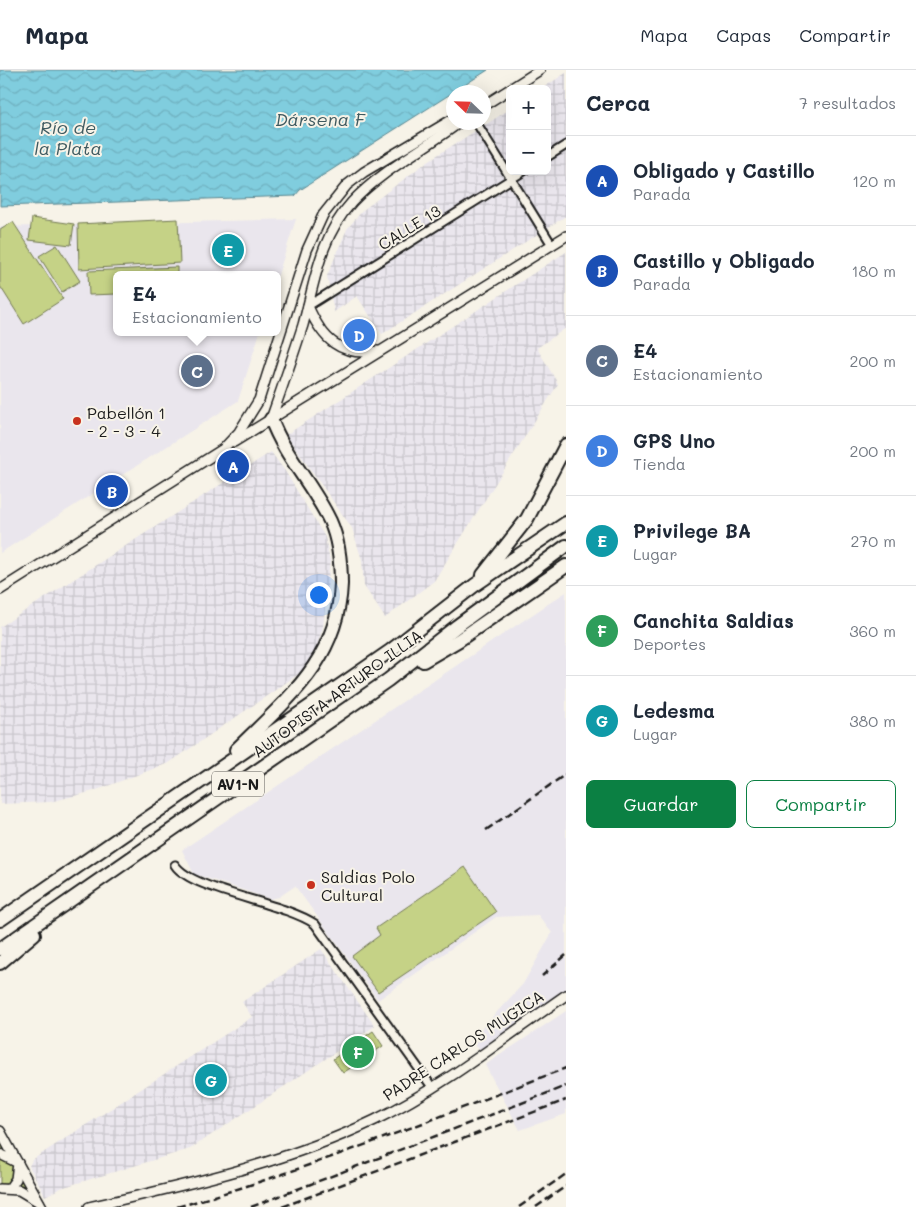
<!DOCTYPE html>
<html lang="es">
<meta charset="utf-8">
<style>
:root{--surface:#fff;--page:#f2f2f3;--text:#1f2937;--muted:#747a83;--line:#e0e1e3;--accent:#0b8043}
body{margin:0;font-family:Mali,sans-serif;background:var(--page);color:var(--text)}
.controls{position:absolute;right:15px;top:15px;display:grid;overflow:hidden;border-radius:8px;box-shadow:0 5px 20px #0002}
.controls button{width:45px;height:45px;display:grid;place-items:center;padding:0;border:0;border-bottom:1px solid var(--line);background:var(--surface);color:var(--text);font:25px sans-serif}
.compass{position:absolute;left:446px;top:15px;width:45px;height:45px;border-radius:50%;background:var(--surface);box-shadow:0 5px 20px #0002;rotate:293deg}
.you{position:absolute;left:318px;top:524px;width:18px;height:18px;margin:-12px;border:4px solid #fff;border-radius:50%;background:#1a73e8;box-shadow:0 0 0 8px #1a73e833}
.badge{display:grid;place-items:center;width:32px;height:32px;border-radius:50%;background:var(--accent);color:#fff;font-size:16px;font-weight:700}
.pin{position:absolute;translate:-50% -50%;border:2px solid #fff;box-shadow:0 1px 5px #0006}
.popup{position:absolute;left:113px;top:201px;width:168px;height:65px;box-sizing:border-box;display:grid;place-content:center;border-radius:8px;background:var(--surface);filter:drop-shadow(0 1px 4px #0005);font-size:16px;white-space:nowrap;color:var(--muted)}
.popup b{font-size:19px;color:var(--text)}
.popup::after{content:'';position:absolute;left:50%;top:100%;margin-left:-10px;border:10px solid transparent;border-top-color:var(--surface)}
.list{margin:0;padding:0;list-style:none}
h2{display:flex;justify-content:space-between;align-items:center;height:65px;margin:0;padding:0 20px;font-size:21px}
h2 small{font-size:16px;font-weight:400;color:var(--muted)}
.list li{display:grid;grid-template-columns:32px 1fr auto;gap:15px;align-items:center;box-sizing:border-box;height:90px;padding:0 20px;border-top:1px solid var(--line)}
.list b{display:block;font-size:19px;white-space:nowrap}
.list p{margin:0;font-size:16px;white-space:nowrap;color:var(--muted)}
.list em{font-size:16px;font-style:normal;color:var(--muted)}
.actions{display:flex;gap:10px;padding:15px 20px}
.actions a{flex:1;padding:11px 0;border:1px solid var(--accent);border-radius:8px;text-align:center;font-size:18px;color:var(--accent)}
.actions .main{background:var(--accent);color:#fff}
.map{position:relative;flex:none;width:566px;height:1137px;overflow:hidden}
header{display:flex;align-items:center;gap:30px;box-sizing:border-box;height:70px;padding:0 25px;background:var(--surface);border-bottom:1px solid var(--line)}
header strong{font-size:24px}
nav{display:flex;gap:28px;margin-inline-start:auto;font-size:18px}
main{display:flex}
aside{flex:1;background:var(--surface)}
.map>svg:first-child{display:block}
.built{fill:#eae6ed}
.industrial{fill:url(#industrial-grid)}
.grass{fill:#c5d286;stroke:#707751}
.water{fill:url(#water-waves);stroke:#588690}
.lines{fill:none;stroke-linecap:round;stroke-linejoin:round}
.minor-casing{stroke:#1c1c1c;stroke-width:11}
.tertiary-casing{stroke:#1c1c1c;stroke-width:12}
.secondary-casing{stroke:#1c1c1c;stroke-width:12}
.motorway-casing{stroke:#1c1c1c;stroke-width:16}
.minor{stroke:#f7f3e8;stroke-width:7}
.tertiary{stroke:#f7f3e8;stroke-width:9}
.secondary{stroke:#f7f3e8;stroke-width:9}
.motorway{stroke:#f7f3e8;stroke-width:12}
.rail{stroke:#1c1c1c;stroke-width:2.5;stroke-dasharray:8 4;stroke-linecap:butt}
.poi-dot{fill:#c8321e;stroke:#f7f3e8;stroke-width:2}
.labels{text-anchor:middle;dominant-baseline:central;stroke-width:4;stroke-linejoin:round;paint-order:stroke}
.shield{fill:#f7f3e8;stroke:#5e5c59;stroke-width:1}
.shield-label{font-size:15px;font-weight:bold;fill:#1c1c1c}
.street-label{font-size:16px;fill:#1c1c1c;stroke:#f7f3e8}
.poi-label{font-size:16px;fill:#1c1c1c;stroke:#f7f3e8;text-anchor:start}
.water-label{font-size:18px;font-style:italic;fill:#3f5a60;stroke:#f7f3e8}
</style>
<header>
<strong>Mapa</strong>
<nav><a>Mapa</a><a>Capas</a><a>Compartir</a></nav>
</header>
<main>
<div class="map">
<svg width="566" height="1137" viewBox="0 0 566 1137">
<defs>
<pattern id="industrial-grid" width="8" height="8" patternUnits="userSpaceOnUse" patternTransform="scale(1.25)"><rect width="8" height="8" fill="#eae6ed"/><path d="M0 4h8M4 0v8" fill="none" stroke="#c8c5cb"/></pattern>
<pattern id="water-waves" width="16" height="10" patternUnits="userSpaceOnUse" patternTransform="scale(1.25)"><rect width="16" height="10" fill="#80cdde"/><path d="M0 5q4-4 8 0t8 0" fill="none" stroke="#6eafbe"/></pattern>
</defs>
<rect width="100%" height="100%" fill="#f7f3e8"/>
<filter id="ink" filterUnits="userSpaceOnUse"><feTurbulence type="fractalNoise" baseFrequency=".02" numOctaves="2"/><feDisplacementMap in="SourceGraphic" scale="10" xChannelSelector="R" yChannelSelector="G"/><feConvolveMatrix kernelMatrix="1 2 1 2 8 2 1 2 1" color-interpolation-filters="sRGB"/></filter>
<g filter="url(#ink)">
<g class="built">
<path d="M 296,149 L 277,208 L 277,205 L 117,205 L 117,262 L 260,262 L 238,331 L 0,483 L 0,157 Z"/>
<path d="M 566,522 L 566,919 L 480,979 L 469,972 L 523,914 L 552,863 L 538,845 L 496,847 L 378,930 L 295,816 L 279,827 L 270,829 L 194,804 L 182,780 Z"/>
<path d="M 566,941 L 566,1044 L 520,1060 L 485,995 Z"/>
</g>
<g class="industrial">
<path d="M 566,3 L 566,146 L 382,264 L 357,226 L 334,242 L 327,206 L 347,159 L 363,140 L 428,91 L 510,39 L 510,101 L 547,101 L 547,19 L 541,19 Z"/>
<path d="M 566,182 L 566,258 L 537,278 L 558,314 L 434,511 L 385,548 L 364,516 L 362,490 L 352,458 L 286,365 Z"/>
<path d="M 271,382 L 285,401 L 325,467 L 330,491 L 323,557 L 315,582 L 303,601 L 169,693 L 94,721 L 50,732 L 0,734 L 0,557 Z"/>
<path d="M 321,879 L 375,956 L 190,1079 L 61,1118 L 45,1126 L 29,1096 L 32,1090 L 252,947 L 242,932 Z"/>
</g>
<g class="grass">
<path d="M 32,148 L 74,154 L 71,175 L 29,170 Z"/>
<path d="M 178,149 L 180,193 L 79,199 L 78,154 Z"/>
<path d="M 13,152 L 63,229 L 24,254 L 0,216 L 0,160 Z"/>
<path d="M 57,175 L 80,211 L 62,222 L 39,186 Z"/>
<path d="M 177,197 L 177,205 L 117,205 L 117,224 L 89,225 L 88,201 Z"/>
<path d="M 465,797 L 496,842 L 378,922 L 352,886 L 380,865 L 376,858 Z"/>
<path d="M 373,961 L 383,976 L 343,1003 L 333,989 Z"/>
<path d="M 0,1061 L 36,1130 L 0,1119 Z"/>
</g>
<path class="water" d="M 0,0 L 488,0 L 300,120 L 295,126 L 0,136 Z"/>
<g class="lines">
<g class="minor-casing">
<g id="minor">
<path d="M 476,52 L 552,175"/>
<path d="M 547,87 L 566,75"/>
<path d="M 308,236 L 524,101"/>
<path d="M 175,795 C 192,821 283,832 315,854 L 432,1017"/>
</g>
</g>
<g class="tertiary-casing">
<path id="tertiary" d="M 89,1137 C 186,1115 286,1093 375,1050 C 443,1017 504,968 566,925"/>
</g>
<g class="secondary-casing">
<g id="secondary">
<path d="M 510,19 L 540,0"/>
<path d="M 483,36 L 510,19"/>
<path d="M 308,236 C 322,269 340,287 378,281"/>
<path d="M 271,349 C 282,318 293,286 303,255 C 315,211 320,167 352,132 C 382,100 425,79 460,52"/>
<path d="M 234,372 L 566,166"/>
<path d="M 0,520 L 223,379 L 239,362 L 259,330 L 307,180 L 323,145 L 347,115 L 364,102 L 453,49"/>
<path d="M 0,1061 L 42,1137"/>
<path d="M 0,1084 L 18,1093 L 16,1109 L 9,1119"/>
<path d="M 0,1119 L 19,1120 L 39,1132"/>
</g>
</g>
<g class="motorway-casing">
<g id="motorway">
<path d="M 483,505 L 527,449 L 566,375"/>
<path d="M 423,591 L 459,570 L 566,496"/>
<path d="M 236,680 C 286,630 338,591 341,514 C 341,493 339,471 330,451 C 313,415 285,387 271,349"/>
<path d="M 0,850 L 390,581 L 475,515 L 566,453"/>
<path d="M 0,879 L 388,610 L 457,556 L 566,476"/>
<path d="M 0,893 L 34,864"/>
</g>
</g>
<use href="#minor" class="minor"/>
<use href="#tertiary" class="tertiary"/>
<use href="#secondary" class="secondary"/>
<use href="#motorway" class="motorway"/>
<g class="rail">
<path d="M 486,760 L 566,704"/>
<path d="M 542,906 L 566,885"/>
<path d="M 177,1137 C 309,1100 437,1047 566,998"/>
<path d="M 251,1137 L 566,1016"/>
<path d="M 282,1137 L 566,1030"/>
<path d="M 519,1137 L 566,1104"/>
<path d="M 536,1137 L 566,1116"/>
</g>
</g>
</g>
<g class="poi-dot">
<circle cx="77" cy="351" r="5"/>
<circle cx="311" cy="815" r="5"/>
</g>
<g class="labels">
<rect class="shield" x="212" y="701.5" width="52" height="25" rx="4"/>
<g class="shield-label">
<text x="238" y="714">AV1-N</text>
</g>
<g class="street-label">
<text transform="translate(409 157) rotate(-32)">CALLE 13</text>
<text transform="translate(337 623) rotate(-36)">AUTOPISTA ARTURO ILLIA</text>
<text transform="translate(463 975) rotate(-33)">PADRE CARLOS MUGICA</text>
</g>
<g class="poi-label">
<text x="87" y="342">Pabellón 1<tspan x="87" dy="18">- 2 - 3 - 4</tspan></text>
<text x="321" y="806">Saldias Polo<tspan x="321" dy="18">Cultural</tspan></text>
</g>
<g class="water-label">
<text x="320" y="49">Dársena F</text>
<text x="68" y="57">Río de<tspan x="68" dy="21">la Plata</tspan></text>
</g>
</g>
</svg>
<div class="controls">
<button>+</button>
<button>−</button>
</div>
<svg class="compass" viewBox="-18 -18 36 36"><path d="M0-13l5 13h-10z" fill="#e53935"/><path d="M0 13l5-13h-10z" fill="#747a83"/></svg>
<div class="you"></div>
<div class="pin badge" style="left:233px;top:396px;background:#1a4fb4">A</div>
<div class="pin badge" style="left:112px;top:421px;background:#1a4fb4">B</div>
<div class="pin badge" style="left:197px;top:301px;background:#5c6f8a">C</div>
<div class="popup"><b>E4</b>Estacionamiento</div>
<div class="pin badge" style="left:359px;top:265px;background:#3f7fe0">D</div>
<div class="pin badge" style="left:228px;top:180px;background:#0f9aa8">E</div>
<div class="pin badge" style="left:358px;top:982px;background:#2e9e5b">F</div>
<div class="pin badge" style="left:211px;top:1010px;background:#0f9aa8">G</div>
</div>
<aside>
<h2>Cerca<small>7 resultados</small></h2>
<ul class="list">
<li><span class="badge" style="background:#1a4fb4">A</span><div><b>Obligado y Castillo</b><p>Parada</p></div><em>120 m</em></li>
<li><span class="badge" style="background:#1a4fb4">B</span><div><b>Castillo y Obligado</b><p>Parada</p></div><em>180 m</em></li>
<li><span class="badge" style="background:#5c6f8a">C</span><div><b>E4</b><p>Estacionamiento</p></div><em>200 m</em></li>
<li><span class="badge" style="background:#3f7fe0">D</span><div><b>GPS Uno</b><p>Tienda</p></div><em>200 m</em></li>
<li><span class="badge" style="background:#0f9aa8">E</span><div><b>Privilege BA</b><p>Lugar</p></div><em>270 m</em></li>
<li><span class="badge" style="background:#2e9e5b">F</span><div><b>Canchita Saldias</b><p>Deportes</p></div><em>360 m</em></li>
<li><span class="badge" style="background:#0f9aa8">G</span><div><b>Ledesma</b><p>Lugar</p></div><em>380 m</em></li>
</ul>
<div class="actions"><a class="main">Guardar</a><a>Compartir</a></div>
</aside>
</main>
